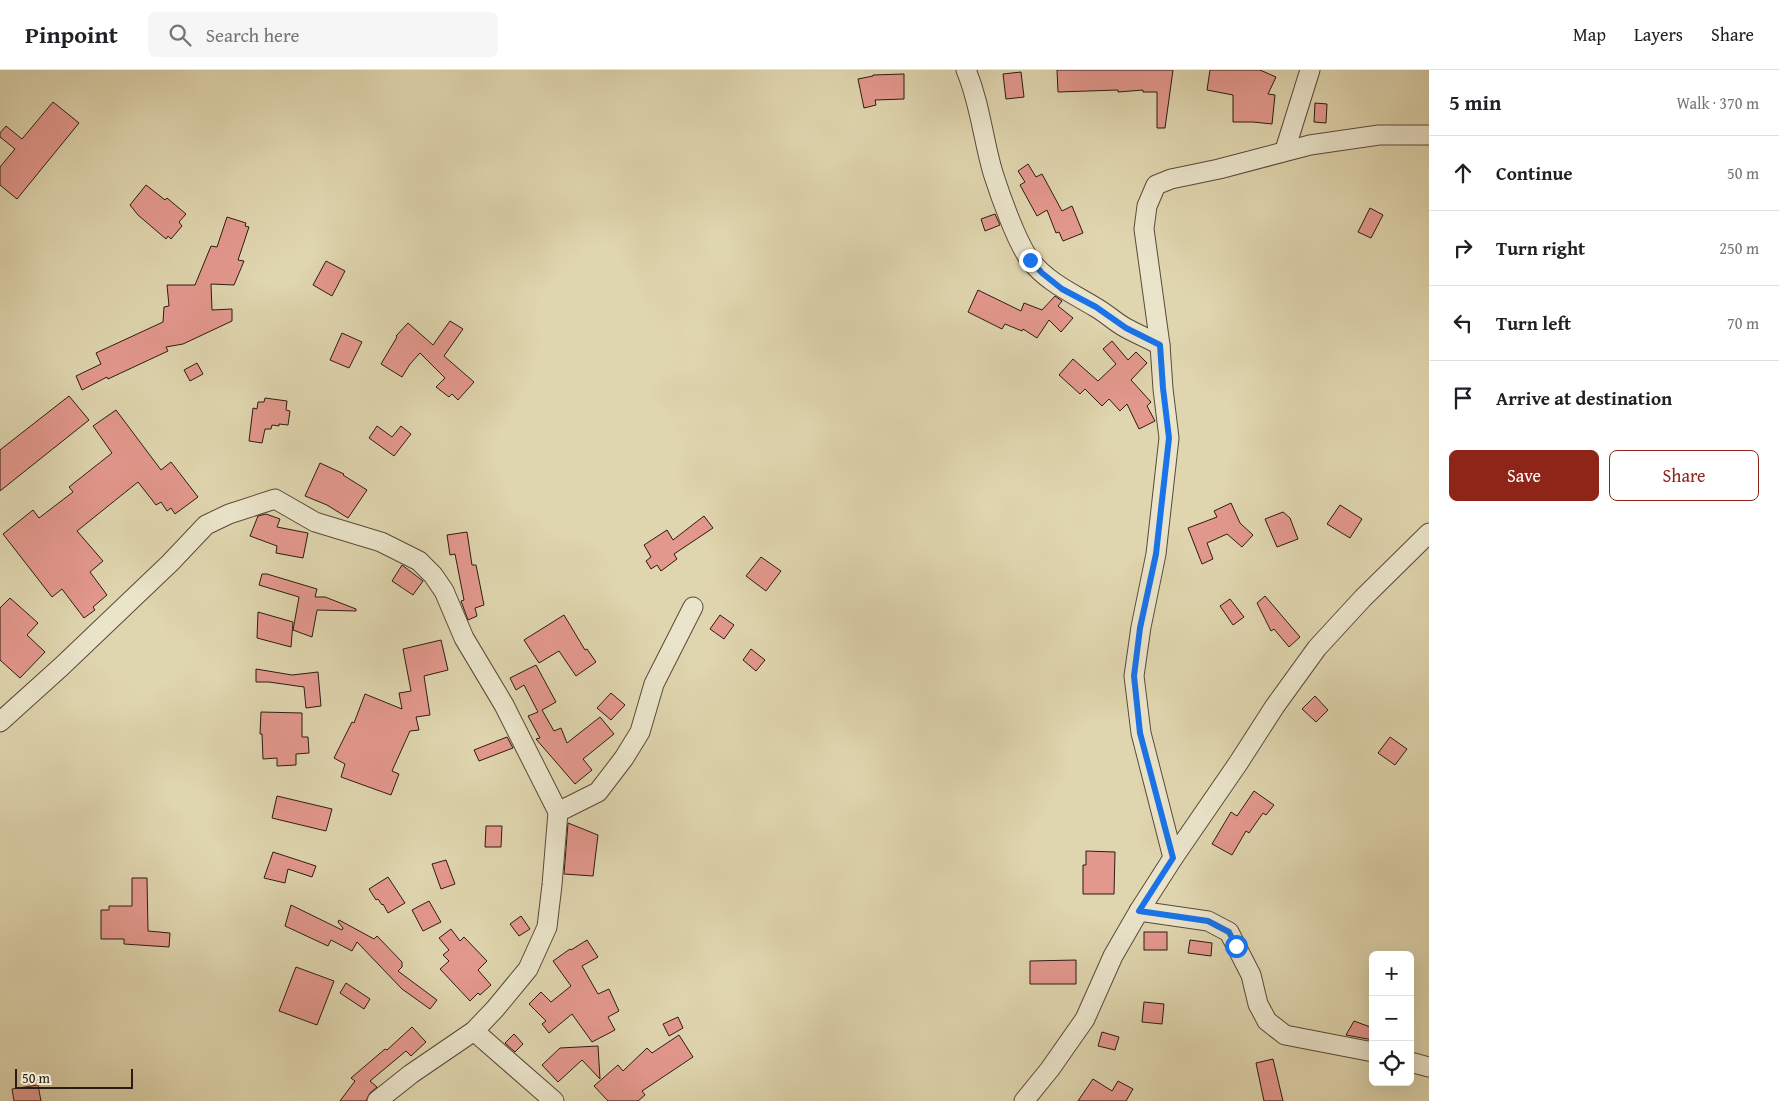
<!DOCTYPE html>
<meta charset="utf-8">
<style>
:root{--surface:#fff;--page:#f6f6f6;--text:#202124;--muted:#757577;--line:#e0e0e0;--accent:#8f2418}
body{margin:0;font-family:"Gentium Book Plus",serif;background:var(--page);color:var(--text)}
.controls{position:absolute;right:15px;bottom:15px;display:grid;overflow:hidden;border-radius:8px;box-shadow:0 5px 20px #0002}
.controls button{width:45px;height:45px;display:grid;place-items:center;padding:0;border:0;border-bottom:1px solid var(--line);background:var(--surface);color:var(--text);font:25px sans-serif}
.scale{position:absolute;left:15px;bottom:12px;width:118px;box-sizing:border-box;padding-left:5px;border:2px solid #2d1b12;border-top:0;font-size:14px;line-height:18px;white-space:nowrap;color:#2d1b12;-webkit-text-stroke:4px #eae4ca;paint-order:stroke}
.stop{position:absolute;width:15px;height:15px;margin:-11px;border:4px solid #1a73e8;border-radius:50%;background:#fff}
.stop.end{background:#1a73e8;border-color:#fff;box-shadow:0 1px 5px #0008}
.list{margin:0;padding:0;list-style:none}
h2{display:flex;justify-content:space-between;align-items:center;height:65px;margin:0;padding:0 20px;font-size:21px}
h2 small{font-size:16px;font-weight:400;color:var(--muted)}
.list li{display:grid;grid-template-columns:32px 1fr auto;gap:15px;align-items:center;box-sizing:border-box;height:75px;padding:0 20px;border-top:1px solid var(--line)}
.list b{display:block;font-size:19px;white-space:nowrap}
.list em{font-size:16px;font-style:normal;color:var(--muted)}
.actions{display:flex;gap:10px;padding:15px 20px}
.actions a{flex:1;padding:11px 0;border:1px solid var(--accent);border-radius:8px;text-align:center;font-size:18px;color:var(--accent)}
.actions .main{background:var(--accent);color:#fff}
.icon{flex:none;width:28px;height:28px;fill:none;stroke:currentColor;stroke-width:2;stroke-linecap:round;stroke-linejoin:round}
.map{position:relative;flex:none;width:1429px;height:1031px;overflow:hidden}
header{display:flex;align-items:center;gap:30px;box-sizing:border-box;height:70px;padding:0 25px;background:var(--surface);border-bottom:1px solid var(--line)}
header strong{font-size:24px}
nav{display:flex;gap:28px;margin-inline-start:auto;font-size:18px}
.search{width:350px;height:45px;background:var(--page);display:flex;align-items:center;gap:12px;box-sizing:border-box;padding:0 18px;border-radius:8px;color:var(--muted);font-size:19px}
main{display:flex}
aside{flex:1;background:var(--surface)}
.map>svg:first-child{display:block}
.building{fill:#e3988d;stroke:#2d1b12}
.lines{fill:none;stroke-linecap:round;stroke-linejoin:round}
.minor-casing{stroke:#5a4a39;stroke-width:21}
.minor{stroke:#eae4ca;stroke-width:19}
.route{stroke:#1a73e8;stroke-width:6}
</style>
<header>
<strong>Pinpoint</strong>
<div class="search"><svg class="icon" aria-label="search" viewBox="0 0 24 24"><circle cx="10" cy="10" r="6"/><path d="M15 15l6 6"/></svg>Search here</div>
<nav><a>Map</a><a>Layers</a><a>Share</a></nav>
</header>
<main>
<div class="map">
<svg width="1429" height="1031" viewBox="0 0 1429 1031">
<rect width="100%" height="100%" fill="#dfd5ae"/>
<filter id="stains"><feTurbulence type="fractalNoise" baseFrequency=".004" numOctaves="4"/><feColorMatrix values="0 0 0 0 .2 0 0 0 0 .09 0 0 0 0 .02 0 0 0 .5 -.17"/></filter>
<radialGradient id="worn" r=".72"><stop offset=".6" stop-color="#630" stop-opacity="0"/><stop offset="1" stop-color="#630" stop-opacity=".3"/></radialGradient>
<g class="building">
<path d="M 1057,0 L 1173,0 L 1165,58 L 1157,58 L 1157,22 L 1143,22 L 1143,20 L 1118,22 L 1118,20 L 1058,22 Z"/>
<path d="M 1210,0 L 1260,0 L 1276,7 L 1268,24 L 1275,25 L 1272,54 L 1253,52 L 1233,52 L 1233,25 L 1207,20 Z"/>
<path d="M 1021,2 L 1024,27 L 1006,29 L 1003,4 Z"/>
<path d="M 904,4 L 904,29 L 875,30 L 876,35 L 864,38 L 858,9 L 873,6 L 873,5 Z"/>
<path d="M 53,32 L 79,53 L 17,129 L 0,115 L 0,97 L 15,79 L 0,67 L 0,63 L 6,56 L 22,69 Z"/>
<path d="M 1315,33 L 1327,34 L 1326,53 L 1314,52 Z"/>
<path d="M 1028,94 L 1036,107 L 1042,104 L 1062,141 L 1072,136 L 1083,163 L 1063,171 L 1059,162 L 1056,163 L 1047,140 L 1037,146 L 1020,115 L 1025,112 L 1018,101 Z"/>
<path d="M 146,115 L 165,130 L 167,128 L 186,144 L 179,152 L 182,156 L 171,169 L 168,166 L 166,169 L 138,145 L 130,135 Z"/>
<path d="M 1370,138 L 1383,145 L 1371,168 L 1358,162 Z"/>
<path d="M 995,144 L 1000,155 L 985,161 L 981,149 Z"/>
<path d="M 227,147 L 246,153 L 245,156 L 249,157 L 238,190 L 244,191 L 234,215 L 211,214 L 212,240 L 232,239 L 232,251 L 183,274 L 166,277 L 168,281 L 108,309 L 107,307 L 82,320 L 76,306 L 101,294 L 96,283 L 163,252 L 164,237 L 169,236 L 167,215 L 195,215 L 211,176 L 217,177 Z"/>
<path d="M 326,191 L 345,201 L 332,226 L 313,215 Z"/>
<path d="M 978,220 L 1021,241 L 1024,233 L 1042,240 L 1055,226 L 1062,231 L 1058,236 L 1073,248 L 1061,262 L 1049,250 L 1037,268 L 1023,259 L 1022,261 L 1005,254 L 1002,259 L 968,242 Z"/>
<path d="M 450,251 L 463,259 L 444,286 L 474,312 L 458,330 L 452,324 L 449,327 L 436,317 L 445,308 L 420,283 L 410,294 L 402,307 L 381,294 L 397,267 L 396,266 L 408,253 L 433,275 Z"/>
<path d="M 342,263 L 362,272 L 349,298 L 330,290 Z"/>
<path d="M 1112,271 L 1128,290 L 1136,282 L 1147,293 L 1131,310 L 1151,332 L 1147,336 L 1155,351 L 1139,359 L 1127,334 L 1120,341 L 1109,329 L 1102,336 L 1085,319 L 1080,324 L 1059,305 L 1073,289 L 1098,311 L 1116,294 L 1103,279 Z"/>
<path d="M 197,293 L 203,304 L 190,311 L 184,300 Z"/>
<path d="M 69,326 L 89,350 L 0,421 L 0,380 Z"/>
<path d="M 265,328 L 287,331 L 286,340 L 290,341 L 288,355 L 279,354 L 279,356 L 272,355 L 271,359 L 265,359 L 262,373 L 249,371 L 253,338 L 257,339 L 258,332 L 264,332 Z"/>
<path d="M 116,340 L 161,400 L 171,392 L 198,427 L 175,444 L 171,438 L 167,441 L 161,432 L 156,435 L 138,412 L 77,461 L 103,491 L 90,502 L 107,525 L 93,537 L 95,540 L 84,548 L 62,519 L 52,527 L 3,464 L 33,440 L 39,448 L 73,422 L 69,417 L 112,383 L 93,356 Z"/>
<path d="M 377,356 L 392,367 L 401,356 L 411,364 L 394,386 L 369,368 Z"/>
<path d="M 320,393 L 344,404 L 343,405 L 367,420 L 348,448 L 327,435 L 305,426 Z"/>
<path d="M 1231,433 L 1240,453 L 1253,465 L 1242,477 L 1227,464 L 1207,473 L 1213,489 L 1202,494 L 1188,458 L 1217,447 L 1214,441 Z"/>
<path d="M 1340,435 L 1362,449 L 1350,468 L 1327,454 Z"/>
<path d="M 1283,442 L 1290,448 L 1298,469 L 1277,477 L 1265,449 Z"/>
<path d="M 266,444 L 280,449 L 277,457 L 308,463 L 303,488 L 276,483 L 277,476 L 250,466 L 258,446 Z"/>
<path d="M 704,446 L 713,458 L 674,484 L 677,489 L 661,501 L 657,495 L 651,499 L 646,491 L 651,487 L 644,475 L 667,460 L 673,470 Z"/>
<path d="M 467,462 L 472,495 L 476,495 L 484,535 L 475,538 L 477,546 L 468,550 L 461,531 L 464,530 L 455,484 L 450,485 L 447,465 Z"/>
<path d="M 761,487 L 781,501 L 766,521 L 746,506 Z"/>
<path d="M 402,495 L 423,511 L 413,525 L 392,511 Z"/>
<path d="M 262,504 L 267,504 L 317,519 L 315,527 L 325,527 L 356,539 L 356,541 L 317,540 L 312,567 L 293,560 L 299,527 L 259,515 Z"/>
<path d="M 1265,526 L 1300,567 L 1289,577 L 1274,559 L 1271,561 L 1257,533 Z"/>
<path d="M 10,528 L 38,553 L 27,565 L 45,582 L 20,608 L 0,590 L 0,538 Z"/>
<path d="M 1230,529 L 1244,547 L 1233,555 L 1220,536 Z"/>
<path d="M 258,542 L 293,552 L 291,577 L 257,568 Z"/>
<path d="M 564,545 L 585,580 L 587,579 L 596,592 L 576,606 L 559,581 L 539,593 L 524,570 Z"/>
<path d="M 720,545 L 734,555 L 724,569 L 710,559 Z"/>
<path d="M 441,570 L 448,600 L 424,606 L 430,645 L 416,647 L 419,660 L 410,661 L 392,701 L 399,704 L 391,725 L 341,707 L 345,694 L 334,688 L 352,652 L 354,653 L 365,624 L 402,639 L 399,623 L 411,621 L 403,579 Z"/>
<path d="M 751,579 L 765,590 L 756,601 L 743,590 Z"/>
<path d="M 536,595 L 556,632 L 542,640 L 554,661 L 561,658 L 567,673 L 600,647 L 614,664 L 583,689 L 592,700 L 575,714 L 536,669 L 540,668 L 528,646 L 538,642 L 524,615 L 516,620 L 510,608 Z"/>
<path d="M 256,599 L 292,605 L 318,602 L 321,636 L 306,638 L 304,617 L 269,612 L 256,612 Z"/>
<path d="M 611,623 L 625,635 L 611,650 L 597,638 Z"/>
<path d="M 1315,626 L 1328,640 L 1316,652 L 1302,639 Z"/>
<path d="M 261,642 L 302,643 L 302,667 L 308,667 L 309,683 L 296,684 L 296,695 L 277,696 L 277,688 L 263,689 L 262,664 L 260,664 Z"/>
<path d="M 507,667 L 513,678 L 479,691 L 474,680 Z"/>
<path d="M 1390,667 L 1407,679 L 1395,695 L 1378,683 Z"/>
<path d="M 1254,721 L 1274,735 L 1266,745 L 1263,743 L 1249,763 L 1246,761 L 1232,785 L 1212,774 L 1231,742 L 1237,746 Z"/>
<path d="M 277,726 L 332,739 L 326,761 L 272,748 Z"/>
<path d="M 568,753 L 598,765 L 593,806 L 564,804 Z"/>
<path d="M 486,756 L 502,756 L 501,777 L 485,777 Z"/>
<path d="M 1086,781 L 1115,782 L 1114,824 L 1083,824 L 1083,795 L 1086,795 Z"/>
<path d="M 273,782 L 316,796 L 312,807 L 288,799 L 285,813 L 264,808 Z"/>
<path d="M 446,790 L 455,814 L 441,819 L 432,794 Z"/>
<path d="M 388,807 L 405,833 L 388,843 L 383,834 L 382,835 L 378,829 L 376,830 L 369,819 Z"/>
<path d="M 132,808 L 147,808 L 148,861 L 170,863 L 169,877 L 124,874 L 124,869 L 101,869 L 101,840 L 109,840 L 109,836 L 132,836 Z"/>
<path d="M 429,831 L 441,852 L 423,861 L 412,840 Z"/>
<path d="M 291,835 L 342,860 L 343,858 L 338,852 L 339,850 L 374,869 L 377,866 L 402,892 L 402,897 L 398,901 L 437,930 L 430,939 L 402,919 L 357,872 L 352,881 L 331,870 L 328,876 L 285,856 Z"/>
<path d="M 521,846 L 530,859 L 519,866 L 510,854 Z"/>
<path d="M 451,859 L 460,871 L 464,867 L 487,891 L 478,900 L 491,915 L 480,925 L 478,923 L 470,931 L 440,899 L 449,891 L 443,885 L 449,880 L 439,868 Z"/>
<rect x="1144" y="862" width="23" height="18"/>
<path d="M 587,870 L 598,887 L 582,896 L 598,924 L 609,919 L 619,941 L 608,947 L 615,960 L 592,972 L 572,944 L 549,963 L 542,954 L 546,951 L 529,934 L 541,922 L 551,932 L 571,916 L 553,891 L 570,879 L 571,880 Z"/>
<path d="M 1190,870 L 1212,873 L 1211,886 L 1188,883 Z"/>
<path d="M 1076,890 L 1076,914 L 1030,914 L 1030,891 Z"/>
<path d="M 296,897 L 334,911 L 317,955 L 279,941 Z"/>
<path d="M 346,913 L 370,929 L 364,939 L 340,923 Z"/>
<path d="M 1144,932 L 1164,934 L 1162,954 L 1142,952 Z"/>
<path d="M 678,947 L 683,958 L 669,966 L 663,954 Z"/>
<path d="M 1354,951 L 1373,958 L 1373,970 L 1346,965 Z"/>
<path d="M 412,957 L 426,972 L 411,986 L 406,981 L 370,1011 L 377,1017 L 370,1023 L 366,1031 L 340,1031 L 355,1011 L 351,1008 L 385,979 L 387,980 Z"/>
<path d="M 1102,962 L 1119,967 L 1115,980 L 1098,976 Z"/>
<path d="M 514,964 L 523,974 L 515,982 L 505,973 Z"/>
<path d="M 679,965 L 693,987 L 642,1021 L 645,1025 L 638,1031 L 608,1031 L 594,1016 L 618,995 L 623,1001 L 647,978 L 652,983 Z"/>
<path d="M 598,976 L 600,1009 L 582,990 L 558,1012 L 542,995 L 560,978 Z"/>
<path d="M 1273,989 L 1283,1031 L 1264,1031 L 1256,993 Z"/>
<path d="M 1093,1009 L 1112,1021 L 1118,1011 L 1133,1019 L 1126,1031 L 1078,1031 Z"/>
<path d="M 38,1015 L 41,1031 L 14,1031 L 12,1019 Z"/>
</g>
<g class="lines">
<g class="minor-casing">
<g id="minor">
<path d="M 966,0 C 980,33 983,69 993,103 C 1000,125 1017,173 1030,190 C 1047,212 1072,223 1095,237 C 1106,243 1115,252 1126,258 C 1137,264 1149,269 1160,275"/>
<path d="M 1282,82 L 1285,80 L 1310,0"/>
<path d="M 0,652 L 62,596 L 170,493 L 206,455 L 229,444 L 275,429 L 315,452 L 381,472 L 419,491 L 433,505 L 444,521 L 464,568 L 504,635 L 558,742 L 552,815 L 547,857 L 528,899 L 495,939 L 474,961 L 411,1004 L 377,1031"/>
<path d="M 558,742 L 598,722 L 624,688 L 640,662 L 654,614 L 693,537"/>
<path d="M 1173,788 L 1141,663 L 1134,606 L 1141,557 L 1156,484 L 1169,368 L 1163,319 L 1160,275 L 1144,159 L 1147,136 L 1156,115 L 1171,109 L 1219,99 L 1310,75 L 1379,65 L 1429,65"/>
<path d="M 1139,841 L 1208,851 L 1229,862 L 1251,905 L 1258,934 L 1267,951 L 1285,965 L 1373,982"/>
<path d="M 474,961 L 554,1031"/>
<path d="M 1410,992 L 1429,997"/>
<path d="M 1024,1031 L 1050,999 L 1085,949 L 1113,886 L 1139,841 L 1173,788 L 1239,692 L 1275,636 L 1317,578 L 1363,528 L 1429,463"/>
</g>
</g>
<use href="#minor" class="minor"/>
</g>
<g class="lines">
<path class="route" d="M 1030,190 L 1042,203 L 1062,219 L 1096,237 L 1126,258 L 1160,275 L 1163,318 L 1169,368 L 1156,484 L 1140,558 L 1134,606 L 1140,663 L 1173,788 L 1139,841 L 1208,851 L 1229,862 L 1236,876"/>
</g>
<rect width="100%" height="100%" filter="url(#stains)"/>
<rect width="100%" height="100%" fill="url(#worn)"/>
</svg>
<div class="controls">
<button>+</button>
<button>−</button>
<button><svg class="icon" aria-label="locate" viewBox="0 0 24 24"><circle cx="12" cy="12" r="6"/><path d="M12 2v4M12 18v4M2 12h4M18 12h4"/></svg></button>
</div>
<div class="scale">50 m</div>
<div class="stop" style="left:1236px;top:876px"></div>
<div class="stop end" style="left:1030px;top:190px"></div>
</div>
<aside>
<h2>5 min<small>Walk · 370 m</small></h2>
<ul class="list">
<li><svg class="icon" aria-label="ahead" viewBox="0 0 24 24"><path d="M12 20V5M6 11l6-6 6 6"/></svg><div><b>Continue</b></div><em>50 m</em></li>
<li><svg class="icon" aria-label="right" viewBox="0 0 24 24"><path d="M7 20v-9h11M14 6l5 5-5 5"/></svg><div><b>Turn right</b></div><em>250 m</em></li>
<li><svg class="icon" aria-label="left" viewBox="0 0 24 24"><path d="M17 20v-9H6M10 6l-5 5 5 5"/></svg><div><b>Turn left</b></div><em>70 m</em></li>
<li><svg class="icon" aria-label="arrive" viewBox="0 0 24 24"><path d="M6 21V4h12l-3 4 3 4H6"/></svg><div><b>Arrive at destination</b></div></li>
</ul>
<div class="actions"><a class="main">Save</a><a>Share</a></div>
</aside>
</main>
